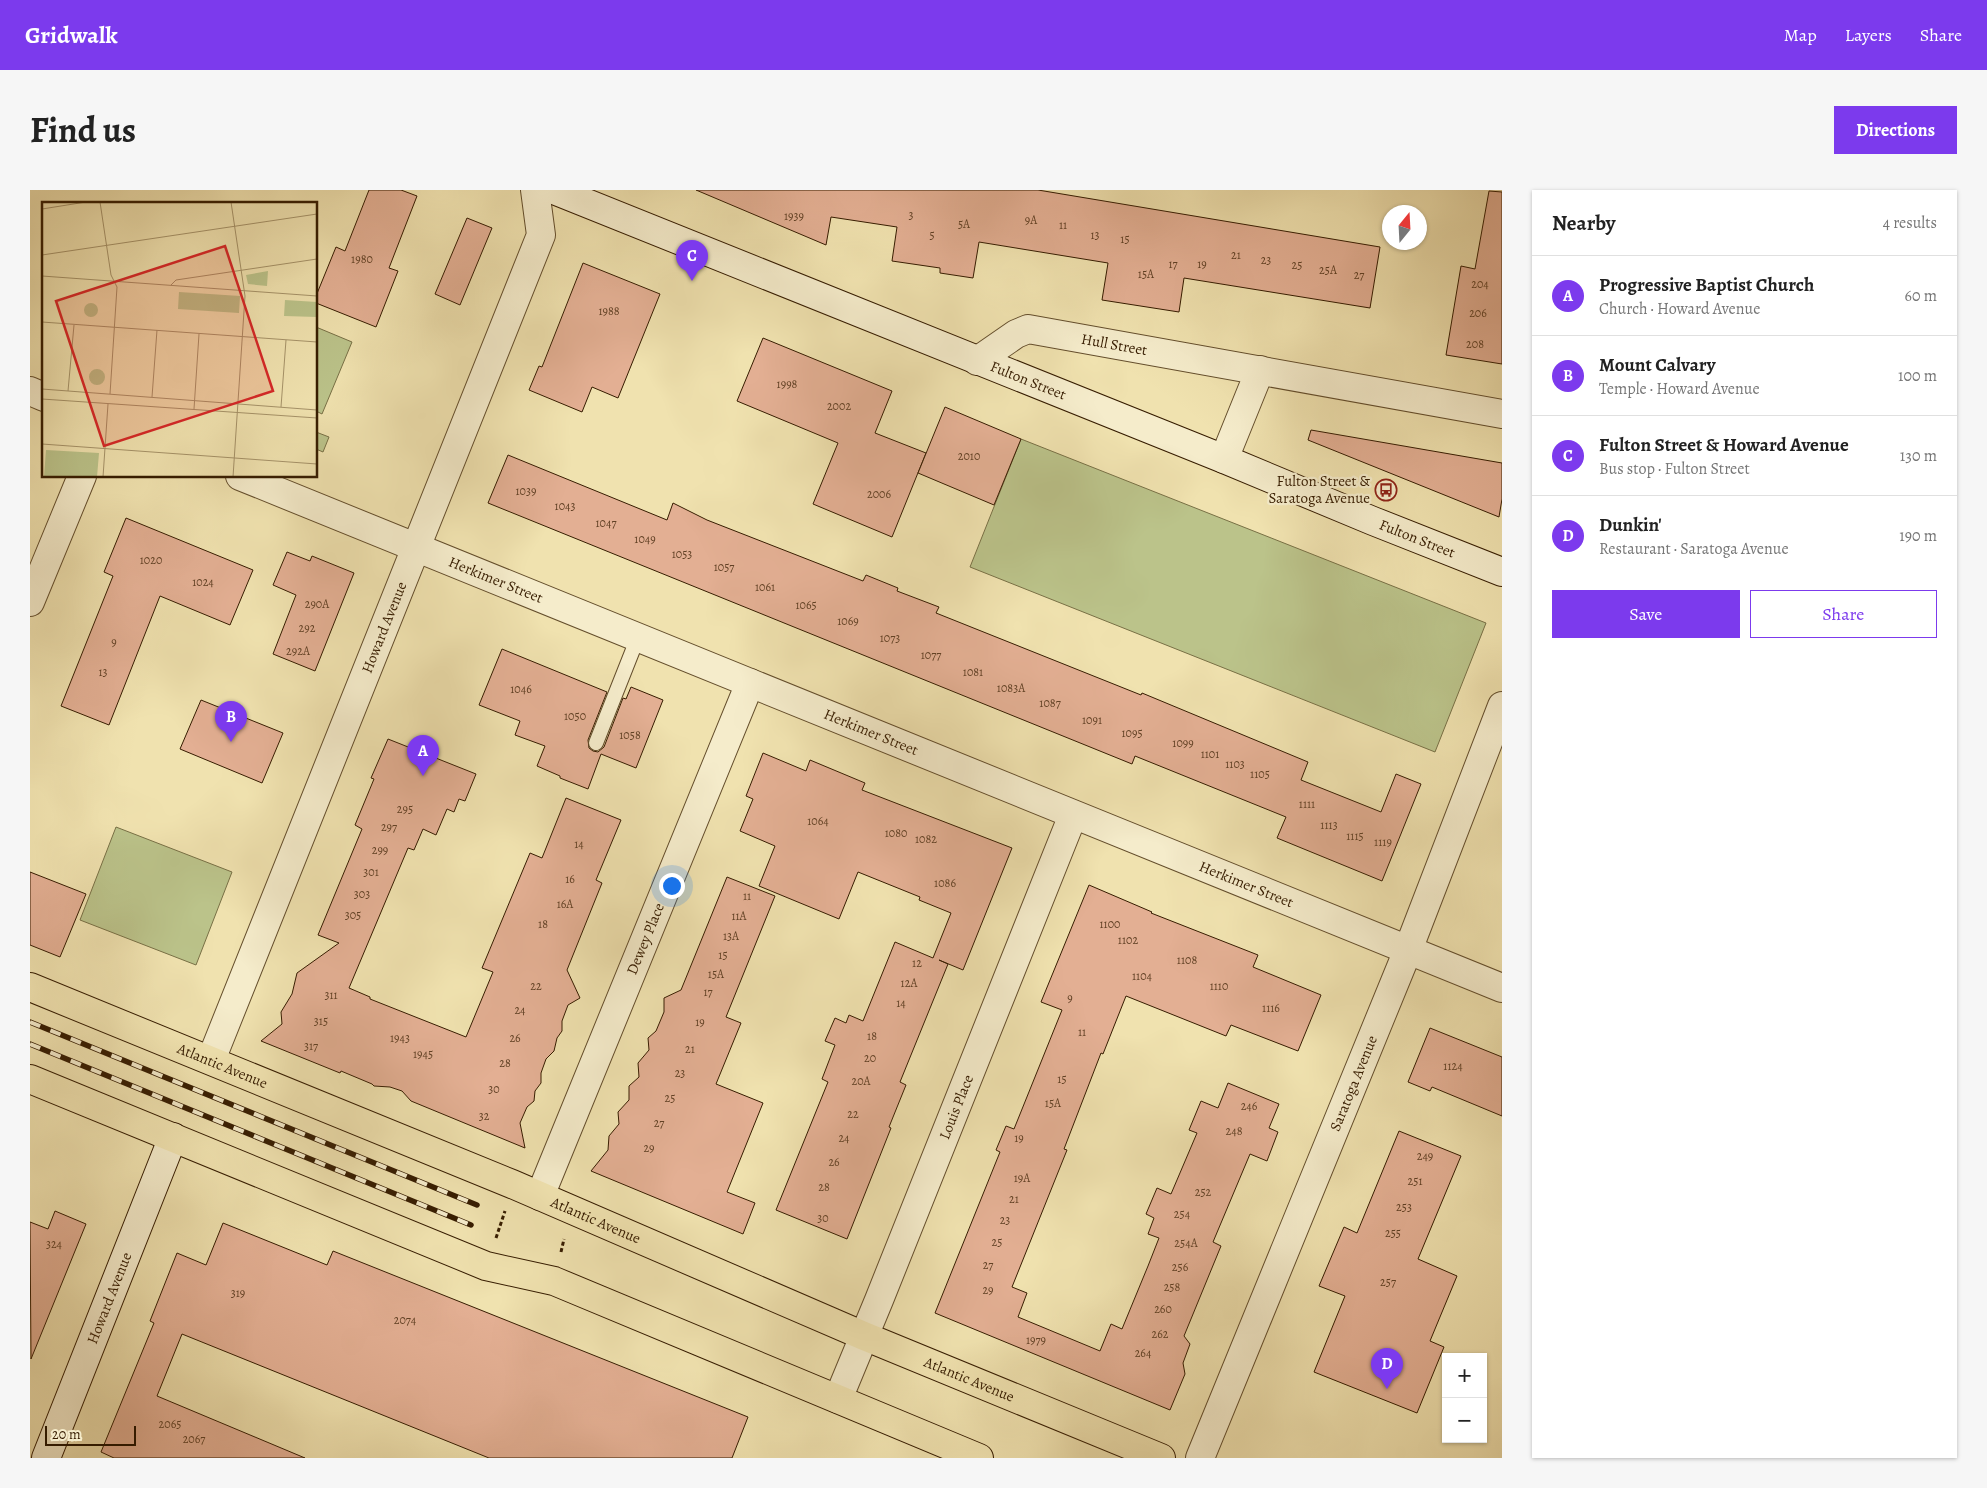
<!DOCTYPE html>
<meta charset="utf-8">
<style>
:root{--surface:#fff;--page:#f6f6f6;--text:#222;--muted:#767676;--line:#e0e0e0;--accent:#7c3aed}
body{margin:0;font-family:Alegreya,serif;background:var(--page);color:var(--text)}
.controls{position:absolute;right:15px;bottom:15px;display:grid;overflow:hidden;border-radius:0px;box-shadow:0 1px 4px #0004}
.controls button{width:45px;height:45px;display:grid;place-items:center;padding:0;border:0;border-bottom:1px solid var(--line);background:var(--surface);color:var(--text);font:25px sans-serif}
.compass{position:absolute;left:1352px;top:15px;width:45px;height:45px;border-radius:50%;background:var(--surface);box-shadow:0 1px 4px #0004;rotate:18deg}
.scale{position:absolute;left:15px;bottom:12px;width:91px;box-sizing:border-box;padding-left:5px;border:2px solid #361c00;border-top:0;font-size:14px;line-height:18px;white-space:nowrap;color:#361c00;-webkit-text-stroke:4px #f5eccb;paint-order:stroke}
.you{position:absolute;left:641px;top:695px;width:18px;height:18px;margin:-12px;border:4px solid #fff;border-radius:50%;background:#1a73e8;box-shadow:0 0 0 8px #1a73e833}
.badge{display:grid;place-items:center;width:32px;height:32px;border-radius:50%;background:var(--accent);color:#fff;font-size:16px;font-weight:700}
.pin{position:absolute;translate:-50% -41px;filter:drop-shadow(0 1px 2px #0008)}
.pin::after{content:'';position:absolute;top:26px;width:18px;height:15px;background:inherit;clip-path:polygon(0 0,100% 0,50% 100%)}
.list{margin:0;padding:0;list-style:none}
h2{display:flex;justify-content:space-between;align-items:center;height:65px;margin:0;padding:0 20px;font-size:21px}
h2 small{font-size:16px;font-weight:400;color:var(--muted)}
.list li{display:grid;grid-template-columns:32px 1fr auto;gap:15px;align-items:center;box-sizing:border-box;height:80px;padding:0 20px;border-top:1px solid var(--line)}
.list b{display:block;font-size:19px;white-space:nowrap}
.list p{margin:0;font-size:16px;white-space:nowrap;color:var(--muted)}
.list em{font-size:16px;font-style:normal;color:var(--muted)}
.actions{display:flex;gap:10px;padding:15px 20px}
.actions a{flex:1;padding:11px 0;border:1px solid var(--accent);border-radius:0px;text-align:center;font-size:18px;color:var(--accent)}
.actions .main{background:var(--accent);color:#fff}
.map{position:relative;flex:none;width:1472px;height:1268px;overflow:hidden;border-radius:0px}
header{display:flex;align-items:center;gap:30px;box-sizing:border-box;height:70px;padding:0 25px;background:var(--accent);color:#fff}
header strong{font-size:24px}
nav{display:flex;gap:28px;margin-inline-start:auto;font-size:18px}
.intro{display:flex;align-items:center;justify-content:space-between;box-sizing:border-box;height:120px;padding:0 30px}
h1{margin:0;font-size:35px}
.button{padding:12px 22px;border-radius:0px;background:var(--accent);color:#fff;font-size:18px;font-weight:700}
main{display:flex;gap:30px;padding:0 30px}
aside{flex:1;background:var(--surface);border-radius:0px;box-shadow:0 1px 4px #0004}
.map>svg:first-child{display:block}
.green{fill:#bbc38a;stroke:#787045}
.building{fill:#e3af93;stroke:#361c00}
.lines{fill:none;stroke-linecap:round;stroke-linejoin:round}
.lane-casing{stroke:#644e2c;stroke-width:16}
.street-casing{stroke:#644e2c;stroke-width:30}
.secondary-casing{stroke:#361c00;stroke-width:30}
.primary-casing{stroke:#361c00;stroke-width:30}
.path{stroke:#361c00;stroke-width:3;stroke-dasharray:4 2.5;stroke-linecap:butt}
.lane{stroke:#f5eccb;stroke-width:14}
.street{stroke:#f5eccb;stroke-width:28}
.secondary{stroke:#f5eccb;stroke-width:28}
.primary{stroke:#f0e2af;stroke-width:28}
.rail-casing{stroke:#361c00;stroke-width:5.5}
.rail{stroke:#f5eccb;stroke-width:4;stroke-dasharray:11;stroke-linecap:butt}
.labels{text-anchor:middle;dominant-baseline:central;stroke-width:4.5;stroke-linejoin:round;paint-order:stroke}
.number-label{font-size:12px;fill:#614125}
.street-label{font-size:15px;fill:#361c00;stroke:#f5eccb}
.poi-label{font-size:15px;fill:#361c00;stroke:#f5eccb;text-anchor:end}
.inset-road{fill:none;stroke:#a69369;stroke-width:1}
.view{fill:#d62828;fill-opacity:0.15;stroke:#d62828;stroke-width:2.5}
.inset-edge{fill:none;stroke:#361c00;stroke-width:2.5}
</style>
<header>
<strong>Gridwalk</strong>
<nav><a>Map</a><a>Layers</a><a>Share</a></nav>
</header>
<div class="intro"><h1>Find us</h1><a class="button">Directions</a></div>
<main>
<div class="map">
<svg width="1472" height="1268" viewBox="0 0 1472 1268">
<rect width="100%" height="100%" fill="#f0e2af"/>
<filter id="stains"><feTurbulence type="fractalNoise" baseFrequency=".004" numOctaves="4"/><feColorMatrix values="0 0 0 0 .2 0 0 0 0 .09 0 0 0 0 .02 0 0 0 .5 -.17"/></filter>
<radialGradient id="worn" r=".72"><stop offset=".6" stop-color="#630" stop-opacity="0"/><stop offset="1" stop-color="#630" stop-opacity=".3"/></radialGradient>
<g class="green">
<path d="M 286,137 L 322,152 L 292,224 L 286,221 Z"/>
<path d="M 286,242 L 299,247 L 293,262 L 286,259 Z"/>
<path d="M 991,249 L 1456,433 L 1405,562 L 940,377 Z"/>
<path d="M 86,637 L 202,682 L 166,775 L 50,730 Z"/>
</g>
<g class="building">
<path d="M 339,0 L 371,0 L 387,6 L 359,78 L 368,81 L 346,137 L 286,113 L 286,106 L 306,57 L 315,61 Z"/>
<path d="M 666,0 L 1008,0 L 1350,57 L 1340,118 L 1154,88 L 1149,122 L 1072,110 L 1078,73 L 949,52 L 943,88 L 910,83 L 910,78 L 862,71 L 867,37 L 801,27 L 796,55 Z"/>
<path d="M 1459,1 L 1472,2 L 1472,174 L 1416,165 L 1431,76 L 1445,79 Z"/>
<path d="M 437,28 L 462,38 L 430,115 L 405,104 Z"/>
<path d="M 553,73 L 630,104 L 588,208 L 562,197 L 552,222 L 499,200 L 509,176 L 512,177 Z"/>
<path d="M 733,148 L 862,201 L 845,243 L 896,263 L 862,347 L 783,314 L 808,253 L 707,211 Z"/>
<path d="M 915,217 L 991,249 L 964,315 L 888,283 Z"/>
<path d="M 1281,240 L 1472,273 L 1472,309 L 1469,327 L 1278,250 Z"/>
<path d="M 478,265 L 637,330 L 643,313 L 677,330 L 833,391 L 836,385 L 868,398 L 867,401 L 909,417 L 906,423 L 1111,505 L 1112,503 L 1278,572 L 1271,590 L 1351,622 L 1366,584 L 1391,594 L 1352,691 L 1247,648 L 1256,627 L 1105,566 L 1102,574 L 458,313 Z"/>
<path d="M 96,328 L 223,380 L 200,435 L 130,406 L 79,535 L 31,516 L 83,386 L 74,382 Z"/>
<path d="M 257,362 L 280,371 L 282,366 L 324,383 L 285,481 L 243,464 L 266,405 L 243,395 Z"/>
<path d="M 472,459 L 577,502 L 558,550 L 559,558 L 563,561 L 568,562 L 574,557 L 593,508 L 596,509 L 601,497 L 633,510 L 606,578 L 571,564 L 558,599 L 530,588 L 530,586 L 507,576 L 515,556 L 485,545 L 490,531 L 449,515 Z"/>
<path d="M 171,510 L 253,543 L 232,593 L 150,559 Z"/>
<path d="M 358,549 L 446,584 L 435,611 L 429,609 L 424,622 L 417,619 L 406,645 L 393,639 L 384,660 L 378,658 L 319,798 L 340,807 L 340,809 L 436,847 L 463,782 L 452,778 L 500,663 L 512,668 L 536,608 L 591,630 L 566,690 L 572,693 L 537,780 L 550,808 L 538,815 L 532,831 L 532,841 L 527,848 L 524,861 L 516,869 L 511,883 L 511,893 L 505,901 L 504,911 L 497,917 L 490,933 L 495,958 L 381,911 L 372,901 L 360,897 L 344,896 L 342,894 L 311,881 L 310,883 L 231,851 L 252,834 L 251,822 L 262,804 L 267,783 L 309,753 L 288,745 L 332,639 L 325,635 L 344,589 L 341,588 Z"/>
<path d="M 733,563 L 776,581 L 780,570 L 835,593 L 832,600 L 982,658 L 933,780 L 909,770 L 918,774 L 870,892 L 876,895 L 859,937 L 861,938 L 817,1049 L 746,1020 L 798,892 L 792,889 L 805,855 L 795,851 L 805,828 L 816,833 L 819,825 L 833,831 L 865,752 L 903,768 L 921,723 L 889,710 L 890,707 L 828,682 L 809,729 L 729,696 L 745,656 L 710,641 L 723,609 L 716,606 Z"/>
<path d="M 0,682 L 56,704 L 30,767 L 0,755 Z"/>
<path d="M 697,687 L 745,706 L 696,827 L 711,833 L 686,894 L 733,913 L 697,1002 L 725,1013 L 713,1044 L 561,981 L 578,960 L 579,946 L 589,934 L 588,922 L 599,910 L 599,896 L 609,887 L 608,873 L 619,860 L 618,848 L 626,841 L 634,822 L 634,808 L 651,800 Z"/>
<path d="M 1059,695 L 1122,722 L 1121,723 L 1228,765 L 1223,777 L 1291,805 L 1268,861 L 1201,835 L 1196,846 L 1096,806 L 1073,864 L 1071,863 L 1034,959 L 1037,960 L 982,1097 L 997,1103 L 988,1127 L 1070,1161 L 1081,1134 L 1092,1139 L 1118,1076 L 1129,1048 L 1118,1044 L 1124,1028 L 1116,1024 L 1127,998 L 1141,1004 L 1167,943 L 1159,940 L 1171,911 L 1188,918 L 1198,893 L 1249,914 L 1239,938 L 1248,942 L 1237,971 L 1220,964 L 1183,1052 L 1191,1056 L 1154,1146 L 1160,1154 L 1153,1173 L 1155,1184 L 1140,1220 L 905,1123 L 970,962 L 966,960 L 976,936 L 984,939 L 1032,820 L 1011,812 Z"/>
<path d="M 1400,838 L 1472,867 L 1472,926 L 1402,897 L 1400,901 L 1378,892 Z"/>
<path d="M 1369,941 L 1431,966 L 1388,1069 L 1427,1086 L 1400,1151 L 1414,1157 L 1387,1223 L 1284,1182 L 1315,1106 L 1289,1096 L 1314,1037 L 1327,1043 Z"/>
<path d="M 25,1021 L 56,1034 L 1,1169 L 0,1032 L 18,1039 Z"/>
<path d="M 193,1033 L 297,1075 L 303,1061 L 718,1227 L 702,1268 L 459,1268 L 152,1144 L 127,1206 L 275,1268 L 84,1268 L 71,1262 L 124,1133 L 120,1131 L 147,1063 L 176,1075 Z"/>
</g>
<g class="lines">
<g class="lane-casing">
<path id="lane" d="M 566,553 L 608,447"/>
</g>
<g class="street-casing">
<g id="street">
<path id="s1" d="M 947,171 L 986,144 L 998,139 L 1472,224"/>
<path d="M 0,201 L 14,207"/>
<path d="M 1194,269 L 1230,180"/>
<path id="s2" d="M 210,286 L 1472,798"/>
<path d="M 0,412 L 52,286"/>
<path id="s3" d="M 181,870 L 511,45 L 505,0"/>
<path id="s4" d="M 510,1006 L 720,493"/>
<path id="s5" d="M 808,1209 L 849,1110 L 1043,625"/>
<path id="s6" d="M 1170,1268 L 1378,760 L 1472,516"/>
</g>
</g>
<g class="secondary-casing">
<g id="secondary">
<path id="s7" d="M 524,0 L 1194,269 L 1343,331 L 1472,382"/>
<path id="s8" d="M 16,1268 L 143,947"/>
</g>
</g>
<g class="primary-casing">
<g id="primary">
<path id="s9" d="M 0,797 L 482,994 L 834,1146 L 1131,1268"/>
<path d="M 0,889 L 456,1076 L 524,1091 L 949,1268"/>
</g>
</g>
<g class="path">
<path d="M 466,1048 L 475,1021"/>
<path d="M 531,1062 L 534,1049"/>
</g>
<use href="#lane" class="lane"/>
<use href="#street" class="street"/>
<use href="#secondary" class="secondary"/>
<use href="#primary" class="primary"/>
<g class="rail-casing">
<g id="rail">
<path d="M 0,832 L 447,1015"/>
<path d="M 0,854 L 441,1035"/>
</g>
</g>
<use href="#rail" class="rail"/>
</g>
<defs>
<g id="bus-ring" transform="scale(1.125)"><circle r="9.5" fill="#f5eccb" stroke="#8f2418" stroke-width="1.5"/><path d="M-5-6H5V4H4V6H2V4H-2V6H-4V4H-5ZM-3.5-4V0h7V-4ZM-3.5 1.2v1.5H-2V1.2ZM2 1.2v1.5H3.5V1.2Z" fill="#8f2418"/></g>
</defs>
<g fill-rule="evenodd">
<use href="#bus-ring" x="1356" y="300"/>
</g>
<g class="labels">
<g class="number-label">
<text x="881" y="25">3</text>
<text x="764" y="26">1939</text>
<text x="1001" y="30">9A</text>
<text x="934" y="34">5A</text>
<text x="1033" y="35">11</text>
<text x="902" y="45">5</text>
<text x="1065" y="45">13</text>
<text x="1095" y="49">15</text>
<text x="1206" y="65">21</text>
<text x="332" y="69">1980</text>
<text x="1236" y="70">23</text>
<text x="1143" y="74">17</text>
<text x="1172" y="74">19</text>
<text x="1267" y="75">25</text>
<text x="1298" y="80">25A</text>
<text x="1116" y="84">15A</text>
<text x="1329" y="85">27</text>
<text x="1450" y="94">204</text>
<text x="579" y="121">1988</text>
<text x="1448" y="123">206</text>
<text x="1445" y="154">208</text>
<text x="757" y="194">1998</text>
<text x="809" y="216">2002</text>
<text x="939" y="266">2010</text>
<text x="496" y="301">1039</text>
<text x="849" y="304">2006</text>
<text x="535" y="316">1043</text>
<text x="576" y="333">1047</text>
<text x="615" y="349">1049</text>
<text x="652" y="364">1053</text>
<text x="121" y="370">1020</text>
<text x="694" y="377">1057</text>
<text x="173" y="392">1024</text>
<text x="735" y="397">1061</text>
<text x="287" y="414">290A</text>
<text x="776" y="415">1065</text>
<text x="818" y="431">1069</text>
<text x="277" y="438">292</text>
<text x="860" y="448">1073</text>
<text x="84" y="452">9</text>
<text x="268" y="461">292A</text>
<text x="901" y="465">1077</text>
<text x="73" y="482">13</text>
<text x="943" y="482">1081</text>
<text x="981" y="498">1083A</text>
<text x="491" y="499">1046</text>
<text x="1020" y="513">1087</text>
<text x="545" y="526">1050</text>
<text x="1062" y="530">1091</text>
<text x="1102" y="543">1095</text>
<text x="600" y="545">1058</text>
<text x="1153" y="553">1099</text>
<text x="1180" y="564">1101</text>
<text x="1205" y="574">1103</text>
<text x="1230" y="584">1105</text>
<text x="1277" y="614">1111</text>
<text x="375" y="619">295</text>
<text x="788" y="631">1064</text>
<text x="1299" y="635">1113</text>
<text x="359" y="637">297</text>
<text x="866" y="643">1080</text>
<text x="1325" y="646">1115</text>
<text x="896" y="649">1082</text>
<text x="1353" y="652">1119</text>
<text x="549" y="654">14</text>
<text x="350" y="660">299</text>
<text x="341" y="682">301</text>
<text x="540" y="689">16</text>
<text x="915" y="693">1086</text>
<text x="332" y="704">303</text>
<text x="717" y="706">11</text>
<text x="535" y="714">16A</text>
<text x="323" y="725">305</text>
<text x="709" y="726">11A</text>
<text x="513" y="734">18</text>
<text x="1080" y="734">1100</text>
<text x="701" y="746">13A</text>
<text x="1098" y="750">1102</text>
<text x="693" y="765">15</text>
<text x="1157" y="770">1108</text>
<text x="887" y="773">12</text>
<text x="686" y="784">15A</text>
<text x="1112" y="786">1104</text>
<text x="879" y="793">12A</text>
<text x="506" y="796">22</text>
<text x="1189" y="796">1110</text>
<text x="678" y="802">17</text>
<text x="301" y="805">311</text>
<text x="1040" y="808">9</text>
<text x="871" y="813">14</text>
<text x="1241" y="818">1116</text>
<text x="490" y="820">24</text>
<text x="291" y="831">315</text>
<text x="670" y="832">19</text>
<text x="1052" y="842">11</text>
<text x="842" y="846">18</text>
<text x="370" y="848">1943</text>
<text x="485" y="848">26</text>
<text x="281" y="856">317</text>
<text x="660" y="859">21</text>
<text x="393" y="864">1945</text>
<text x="840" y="868">20</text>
<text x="475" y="873">28</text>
<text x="1423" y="876">1124</text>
<text x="650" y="883">23</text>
<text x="1032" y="889">15</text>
<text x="831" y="891">20A</text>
<text x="464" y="899">30</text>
<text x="640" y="908">25</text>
<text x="1023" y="913">15A</text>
<text x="1219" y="916">246</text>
<text x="823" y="924">22</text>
<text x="454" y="926">32</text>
<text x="629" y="933">27</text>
<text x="1204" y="941">248</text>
<text x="814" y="948">24</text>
<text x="989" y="948">19</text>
<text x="619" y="958">29</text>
<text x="1395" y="966">249</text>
<text x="804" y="972">26</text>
<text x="992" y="988">19A</text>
<text x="1385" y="991">251</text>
<text x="794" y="997">28</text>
<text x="1173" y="1002">252</text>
<text x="984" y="1009">21</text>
<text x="1374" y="1017">253</text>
<text x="1152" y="1024">254</text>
<text x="793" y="1028">30</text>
<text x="975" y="1030">23</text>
<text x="1363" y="1043">255</text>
<text x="967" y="1052">25</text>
<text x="1156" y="1053">254A</text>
<text x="24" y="1054">324</text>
<text x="958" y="1075">27</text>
<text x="1150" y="1077">256</text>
<text x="1358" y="1092">257</text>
<text x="1142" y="1097">258</text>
<text x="958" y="1100">29</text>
<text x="208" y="1103">319</text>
<text x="1133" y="1119">260</text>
<text x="375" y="1130">2074</text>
<text x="1130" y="1144">262</text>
<text x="1006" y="1150">1979</text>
<text x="1113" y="1163">264</text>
<text x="140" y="1234">2065</text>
<text x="164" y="1249">2067</text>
</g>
<g class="street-label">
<text stroke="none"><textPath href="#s1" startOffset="148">Hull Street</textPath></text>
<text stroke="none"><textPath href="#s7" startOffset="511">Fulton Street</textPath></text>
<text stroke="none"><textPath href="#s7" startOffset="931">Fulton Street</textPath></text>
<text stroke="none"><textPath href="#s2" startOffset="276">Herkimer Street</textPath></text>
<text stroke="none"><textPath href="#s3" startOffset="466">Howard Avenue</textPath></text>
<text stroke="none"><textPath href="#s2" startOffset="681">Herkimer Street</textPath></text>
<text stroke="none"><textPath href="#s2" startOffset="1086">Herkimer Street</textPath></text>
<text stroke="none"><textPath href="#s4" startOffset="278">Dewey Place</textPath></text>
<text stroke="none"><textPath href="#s9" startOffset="208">Atlantic Avenue</textPath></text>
<text stroke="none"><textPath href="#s6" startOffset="405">Saratoga Avenue</textPath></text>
<text stroke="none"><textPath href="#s5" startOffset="315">Louis Place</textPath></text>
<text stroke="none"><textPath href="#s9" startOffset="612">Atlantic Avenue</textPath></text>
<text stroke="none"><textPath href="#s8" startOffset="172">Howard Avenue</textPath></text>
<text stroke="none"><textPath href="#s9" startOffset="1018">Atlantic Avenue</textPath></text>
</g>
<g class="poi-label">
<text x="1340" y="291">Fulton Street &amp;<tspan x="1340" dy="17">Saratoga Avenue</tspan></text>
</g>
</g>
<g transform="translate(12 12)">
<rect width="275" height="275" fill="#f0e2af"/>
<path d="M 226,69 L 225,84 L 206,82 L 204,73 ZM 137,90 L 198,94 L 197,111 L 136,107 ZM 243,98 L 275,100 L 275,115 L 242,114 ZM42 108a7 7 0 1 1 14 0a7 7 0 1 1-14 0ZM47 175a8 8 0 1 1 16 0a8 8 0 1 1-16 0ZM 4,248 L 57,251 L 55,275 L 2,275 Z" fill="#bbc38a"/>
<path class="inset-road" d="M 58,0 L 69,73 L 75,85 L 68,192M 189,0 L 203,94 L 191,275M 0,7 L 44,0M 0,53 L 275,12M 0,74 L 275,94M 129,83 L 134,78 L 275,57M 0,120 L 275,140M 0,187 L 275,208M 26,189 L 32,123M 110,195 L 115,128M 0,197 L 275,216M 239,205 L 244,138M 152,207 L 157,132M 0,242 L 275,262M 61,275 L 66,202"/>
<path class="view" d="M 183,44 L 231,189 L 62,244 L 14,99 Z"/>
<rect width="275" height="275" class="inset-edge"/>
</g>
<rect width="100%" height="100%" filter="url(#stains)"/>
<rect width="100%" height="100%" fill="url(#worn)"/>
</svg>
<div class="controls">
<button>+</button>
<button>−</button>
</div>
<svg class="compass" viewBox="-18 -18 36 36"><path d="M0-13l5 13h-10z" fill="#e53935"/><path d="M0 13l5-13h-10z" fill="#767676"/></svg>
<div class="scale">20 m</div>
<div class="you"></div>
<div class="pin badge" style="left:393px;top:586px">A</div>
<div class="pin badge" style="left:201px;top:552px">B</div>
<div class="pin badge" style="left:662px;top:91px">C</div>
<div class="pin badge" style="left:1357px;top:1199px">D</div>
</div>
<aside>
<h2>Nearby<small>4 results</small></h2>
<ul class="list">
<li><span class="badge">A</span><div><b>Progressive Baptist Church</b><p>Church · Howard Avenue</p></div><em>60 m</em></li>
<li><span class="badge">B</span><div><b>Mount Calvary</b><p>Temple · Howard Avenue</p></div><em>100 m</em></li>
<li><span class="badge">C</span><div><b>Fulton Street &amp; Howard Avenue</b><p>Bus stop · Fulton Street</p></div><em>130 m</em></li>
<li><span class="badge">D</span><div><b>Dunkin'</b><p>Restaurant · Saratoga Avenue</p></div><em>190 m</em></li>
</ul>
<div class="actions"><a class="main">Save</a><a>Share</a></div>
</aside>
</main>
